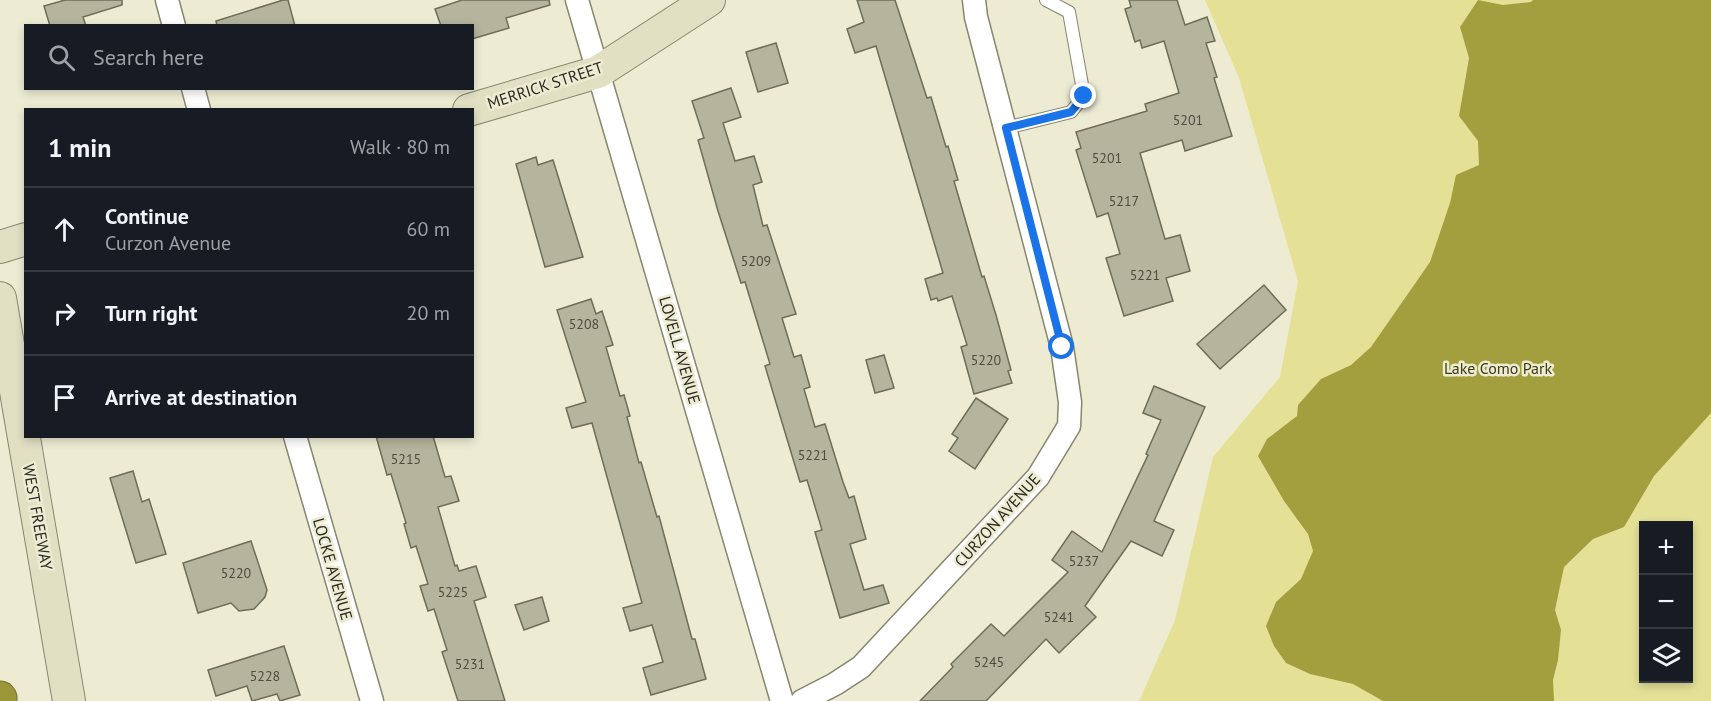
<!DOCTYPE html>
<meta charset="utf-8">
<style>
:root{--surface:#171b24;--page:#20242c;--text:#f1f3f6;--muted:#9ea1a6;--line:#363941}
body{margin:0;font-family:"PT Sans",sans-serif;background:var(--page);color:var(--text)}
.controls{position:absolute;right:18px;bottom:18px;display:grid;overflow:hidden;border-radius:0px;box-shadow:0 3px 9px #0003}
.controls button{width:54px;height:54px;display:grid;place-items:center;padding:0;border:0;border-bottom:2px solid var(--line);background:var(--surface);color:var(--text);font:30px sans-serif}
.stop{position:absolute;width:18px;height:18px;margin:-14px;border:4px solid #1a73e8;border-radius:50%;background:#fff}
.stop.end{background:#1a73e8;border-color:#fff;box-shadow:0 2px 6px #0008}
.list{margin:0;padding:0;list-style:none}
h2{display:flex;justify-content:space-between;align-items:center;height:78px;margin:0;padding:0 24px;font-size:26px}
h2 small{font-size:20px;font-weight:400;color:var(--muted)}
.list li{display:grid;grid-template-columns:39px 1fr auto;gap:18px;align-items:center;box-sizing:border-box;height:84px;padding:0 24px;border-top:2px solid var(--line)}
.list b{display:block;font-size:22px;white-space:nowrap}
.list p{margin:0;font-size:20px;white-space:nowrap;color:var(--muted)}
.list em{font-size:20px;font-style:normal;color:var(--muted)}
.icon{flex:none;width:33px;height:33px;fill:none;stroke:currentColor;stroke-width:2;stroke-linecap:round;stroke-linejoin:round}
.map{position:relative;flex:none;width:1711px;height:701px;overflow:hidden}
.search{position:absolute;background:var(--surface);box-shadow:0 3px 9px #0003;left:24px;top:24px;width:450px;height:66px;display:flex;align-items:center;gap:15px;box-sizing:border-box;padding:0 21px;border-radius:0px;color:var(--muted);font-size:22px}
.panel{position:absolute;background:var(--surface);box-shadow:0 3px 9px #0003;left:24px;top:108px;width:450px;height:330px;border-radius:0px}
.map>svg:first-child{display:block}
.green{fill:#e4e197;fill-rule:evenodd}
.water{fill:#a39e3e}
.building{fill:#b5b49c;stroke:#6e6e58;stroke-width:1.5}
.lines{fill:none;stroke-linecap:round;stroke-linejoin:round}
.lane-casing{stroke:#878670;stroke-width:14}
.street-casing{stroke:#878670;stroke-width:25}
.secondary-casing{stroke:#878670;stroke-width:34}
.highway-casing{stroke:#73702f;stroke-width:35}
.lane{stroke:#fff;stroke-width:12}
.street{stroke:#fff;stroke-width:22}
.secondary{stroke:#e1e0c3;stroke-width:32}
.highway{stroke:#9b9637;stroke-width:33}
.route{stroke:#1a73e8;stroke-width:8}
.labels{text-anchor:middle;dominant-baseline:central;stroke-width:5;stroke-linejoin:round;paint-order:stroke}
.number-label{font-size:14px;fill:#4d4c40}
.street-label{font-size:16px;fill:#2a2a21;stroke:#edecd3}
.park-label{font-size:16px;fill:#3e3c13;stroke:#edecd3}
</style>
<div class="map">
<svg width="1711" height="701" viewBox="0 0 1711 701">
<rect width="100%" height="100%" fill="#edecd3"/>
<path class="green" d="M 1205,0 L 1711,0 L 1711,701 L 1139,701 L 1175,620 L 1213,457 L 1280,377 L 1298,281 L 1239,78 ZM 1644,526 L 1688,526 L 1688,678 L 1644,678 Z"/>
<path class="water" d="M 1478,0 L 1503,5 L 1531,2 L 1533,0 L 1711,0 L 1711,413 L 1654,476 L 1624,527 L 1593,539 L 1564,567 L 1555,610 L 1561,630 L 1558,660 L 1553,680 L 1554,701 L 1383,701 L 1353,684 L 1310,674 L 1286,663 L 1274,646 L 1266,626 L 1276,602 L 1301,579 L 1313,551 L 1308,534 L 1284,501 L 1258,456 L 1267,439 L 1297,416 L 1298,405 L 1321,379 L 1351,365 L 1371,347 L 1430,262 L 1450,203 L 1456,175 L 1479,165 L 1478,141 L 1459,116 L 1469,58 L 1460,27 Z"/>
<g class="building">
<path d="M 65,0 L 122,0 L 122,5 L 83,17 L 86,26 L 50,26 L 44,6 Z"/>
<path d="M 283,0 L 288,0 L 295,26 L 217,26 L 216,21 Z"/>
<path d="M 462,0 L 549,0 L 550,5 L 506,18 L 509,28 L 472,39 L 472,26 L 441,26 L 435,9 Z"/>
<path d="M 857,0 L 895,0 L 927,98 L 931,97 L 946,147 L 948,146 L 958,180 L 954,181 L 982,277 L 984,276 L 996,315 L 1011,370 L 1008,371 L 1012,383 L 974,394 L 961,347 L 967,345 L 952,296 L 938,301 L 937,298 L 931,300 L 925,279 L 943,273 L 876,46 L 855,53 L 847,29 L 864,22 Z"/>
<path d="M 1129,0 L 1177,0 L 1185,25 L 1207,17 L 1215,41 L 1206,43 L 1217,77 L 1214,78 L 1232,136 L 1185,151 L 1182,140 L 1140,153 L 1165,239 L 1180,235 L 1190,271 L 1166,278 L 1173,301 L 1124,316 L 1106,258 L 1120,254 L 1108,213 L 1097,217 L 1076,150 L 1081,148 L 1076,132 L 1147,111 L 1145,104 L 1179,93 L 1164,41 L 1142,48 L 1140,40 L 1135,42 L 1125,9 L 1131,7 Z"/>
<path d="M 776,43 L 788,83 L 758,92 L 746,52 Z"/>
<path d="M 731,88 L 741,117 L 723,123 L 735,161 L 754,156 L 762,182 L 753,185 L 763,226 L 767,225 L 796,314 L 782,318 L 794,357 L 801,355 L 810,387 L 804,389 L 815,427 L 825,424 L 843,482 L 849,498 L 854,496 L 866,539 L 850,544 L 864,590 L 883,585 L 889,603 L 840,618 L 815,532 L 822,530 L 807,480 L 800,482 L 765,366 L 770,364 L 745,282 L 741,283 L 718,211 L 698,140 L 704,138 L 692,101 Z"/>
<path d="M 536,157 L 538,165 L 553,160 L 583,257 L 545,267 L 516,164 Z"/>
<path d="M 1264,285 L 1286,310 L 1220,369 L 1197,344 Z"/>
<path d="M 591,299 L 596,314 L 602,311 L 613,345 L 606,347 L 620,396 L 624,395 L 630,416 L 627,417 L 639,463 L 641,462 L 657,517 L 659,516 L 692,639 L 695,639 L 706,679 L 651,695 L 643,668 L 663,662 L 652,625 L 630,631 L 623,608 L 642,603 L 592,423 L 572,428 L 566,408 L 586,402 L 557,310 Z"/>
<path d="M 884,355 L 894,388 L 875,393 L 866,360 Z"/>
<path d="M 1154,386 L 1205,407 L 1154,521 L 1174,530 L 1162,556 L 1131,541 L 1085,606 L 1096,617 L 1059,653 L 1046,639 L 986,701 L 920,701 L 953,667 L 951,664 L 991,624 L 1004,636 L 1068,572 L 1052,560 L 1072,531 L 1102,552 L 1148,455 L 1146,454 L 1161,420 L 1143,413 Z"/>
<path d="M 976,398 L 1008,419 L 975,469 L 949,451 L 958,438 L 952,434 Z"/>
<path d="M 376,436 L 433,436 L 445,477 L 451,476 L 459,501 L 438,507 L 455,566 L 457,565 L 459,571 L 476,566 L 486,597 L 474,601 L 505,701 L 458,701 L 442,652 L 447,650 L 434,609 L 428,611 L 420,586 L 428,584 L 416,546 L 411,548 L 404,524 L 406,523 L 391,474 L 387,475 Z"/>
<path d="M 133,471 L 142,502 L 149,499 L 166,554 L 136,563 L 110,478 Z"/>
<path d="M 251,541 L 267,590 L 265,597 L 254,609 L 239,611 L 231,603 L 198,613 L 183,563 Z"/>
<path d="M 542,597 L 549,621 L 524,630 L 515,605 Z"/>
<path d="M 284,646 L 300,695 L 280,701 L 277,694 L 252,701 L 247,686 L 216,696 L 208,670 Z"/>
</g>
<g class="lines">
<g class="lane-casing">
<path id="lane" d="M 1006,128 L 1071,112 L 1084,96 L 1069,12 L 1046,0"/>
</g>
<g class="street-casing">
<g id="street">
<path d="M 167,0 L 174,26"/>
<path d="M 577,0 L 782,701"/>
<path d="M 193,88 L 199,110"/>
<path d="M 295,436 L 372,701"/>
<path d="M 802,701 L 835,684 L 861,667 L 1038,477 L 1069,426 L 1070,402 L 1062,347 L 976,17 L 974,0"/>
</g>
</g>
<g class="secondary-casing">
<g id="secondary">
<path d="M 469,110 L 598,72 L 709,0"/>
<path d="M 0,247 L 26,239"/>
<path d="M 0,298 L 69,701"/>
</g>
</g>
<g class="highway-casing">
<path id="highway" d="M 0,698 L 0,701"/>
</g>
<use href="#lane" class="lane"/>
<use href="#street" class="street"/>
<use href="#secondary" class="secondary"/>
<use href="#highway" class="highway"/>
</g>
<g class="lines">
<path class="route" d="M 1062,347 L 1006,128 L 1071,112 L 1084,96"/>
</g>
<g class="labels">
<g class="number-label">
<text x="1188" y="120">5201</text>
<text x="1107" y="158">5201</text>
<text x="1124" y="201">5217</text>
<text x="756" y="261">5209</text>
<text x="1145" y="275">5221</text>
<text x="584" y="324">5208</text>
<text x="986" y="360">5220</text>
<text x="813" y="455">5221</text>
<text x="406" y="459">5215</text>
<text x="1084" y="561">5237</text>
<text x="236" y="573">5220</text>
<text x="453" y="592">5225</text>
<text x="1059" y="617">5241</text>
<text x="989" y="662">5245</text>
<text x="470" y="664">5231</text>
<text x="265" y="676">5228</text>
</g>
<g class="street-label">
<text transform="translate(545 85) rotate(-18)">MERRICK STREET</text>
<text transform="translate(680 350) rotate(74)">LOVELL AVENUE</text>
<text transform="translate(38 517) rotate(80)">WEST FREEWAY</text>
<text transform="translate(997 520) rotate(-48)">CURZON AVENUE</text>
<text transform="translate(333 569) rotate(74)">LOCKE AVENUE</text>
</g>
<g class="park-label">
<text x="1498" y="368">Lake Como Park</text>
</g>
</g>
</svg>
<div class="controls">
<button>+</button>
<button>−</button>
<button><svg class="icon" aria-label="layers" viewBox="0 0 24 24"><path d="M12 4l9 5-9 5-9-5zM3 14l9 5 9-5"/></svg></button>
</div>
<div class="stop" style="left:1062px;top:347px"></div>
<div class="stop end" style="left:1084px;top:96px"></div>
<div class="search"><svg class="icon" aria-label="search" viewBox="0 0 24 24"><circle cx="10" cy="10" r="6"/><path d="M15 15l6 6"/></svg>Search here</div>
<section class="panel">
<h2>1 min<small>Walk · 80 m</small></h2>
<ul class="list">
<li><svg class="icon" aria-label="ahead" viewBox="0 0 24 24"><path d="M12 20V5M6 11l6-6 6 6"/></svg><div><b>Continue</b><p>Curzon Avenue</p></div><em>60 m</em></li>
<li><svg class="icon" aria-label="right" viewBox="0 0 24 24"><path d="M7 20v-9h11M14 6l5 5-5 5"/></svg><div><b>Turn right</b></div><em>20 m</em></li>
<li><svg class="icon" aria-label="arrive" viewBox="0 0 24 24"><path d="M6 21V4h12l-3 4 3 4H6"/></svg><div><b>Arrive at destination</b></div></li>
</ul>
</section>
</div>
